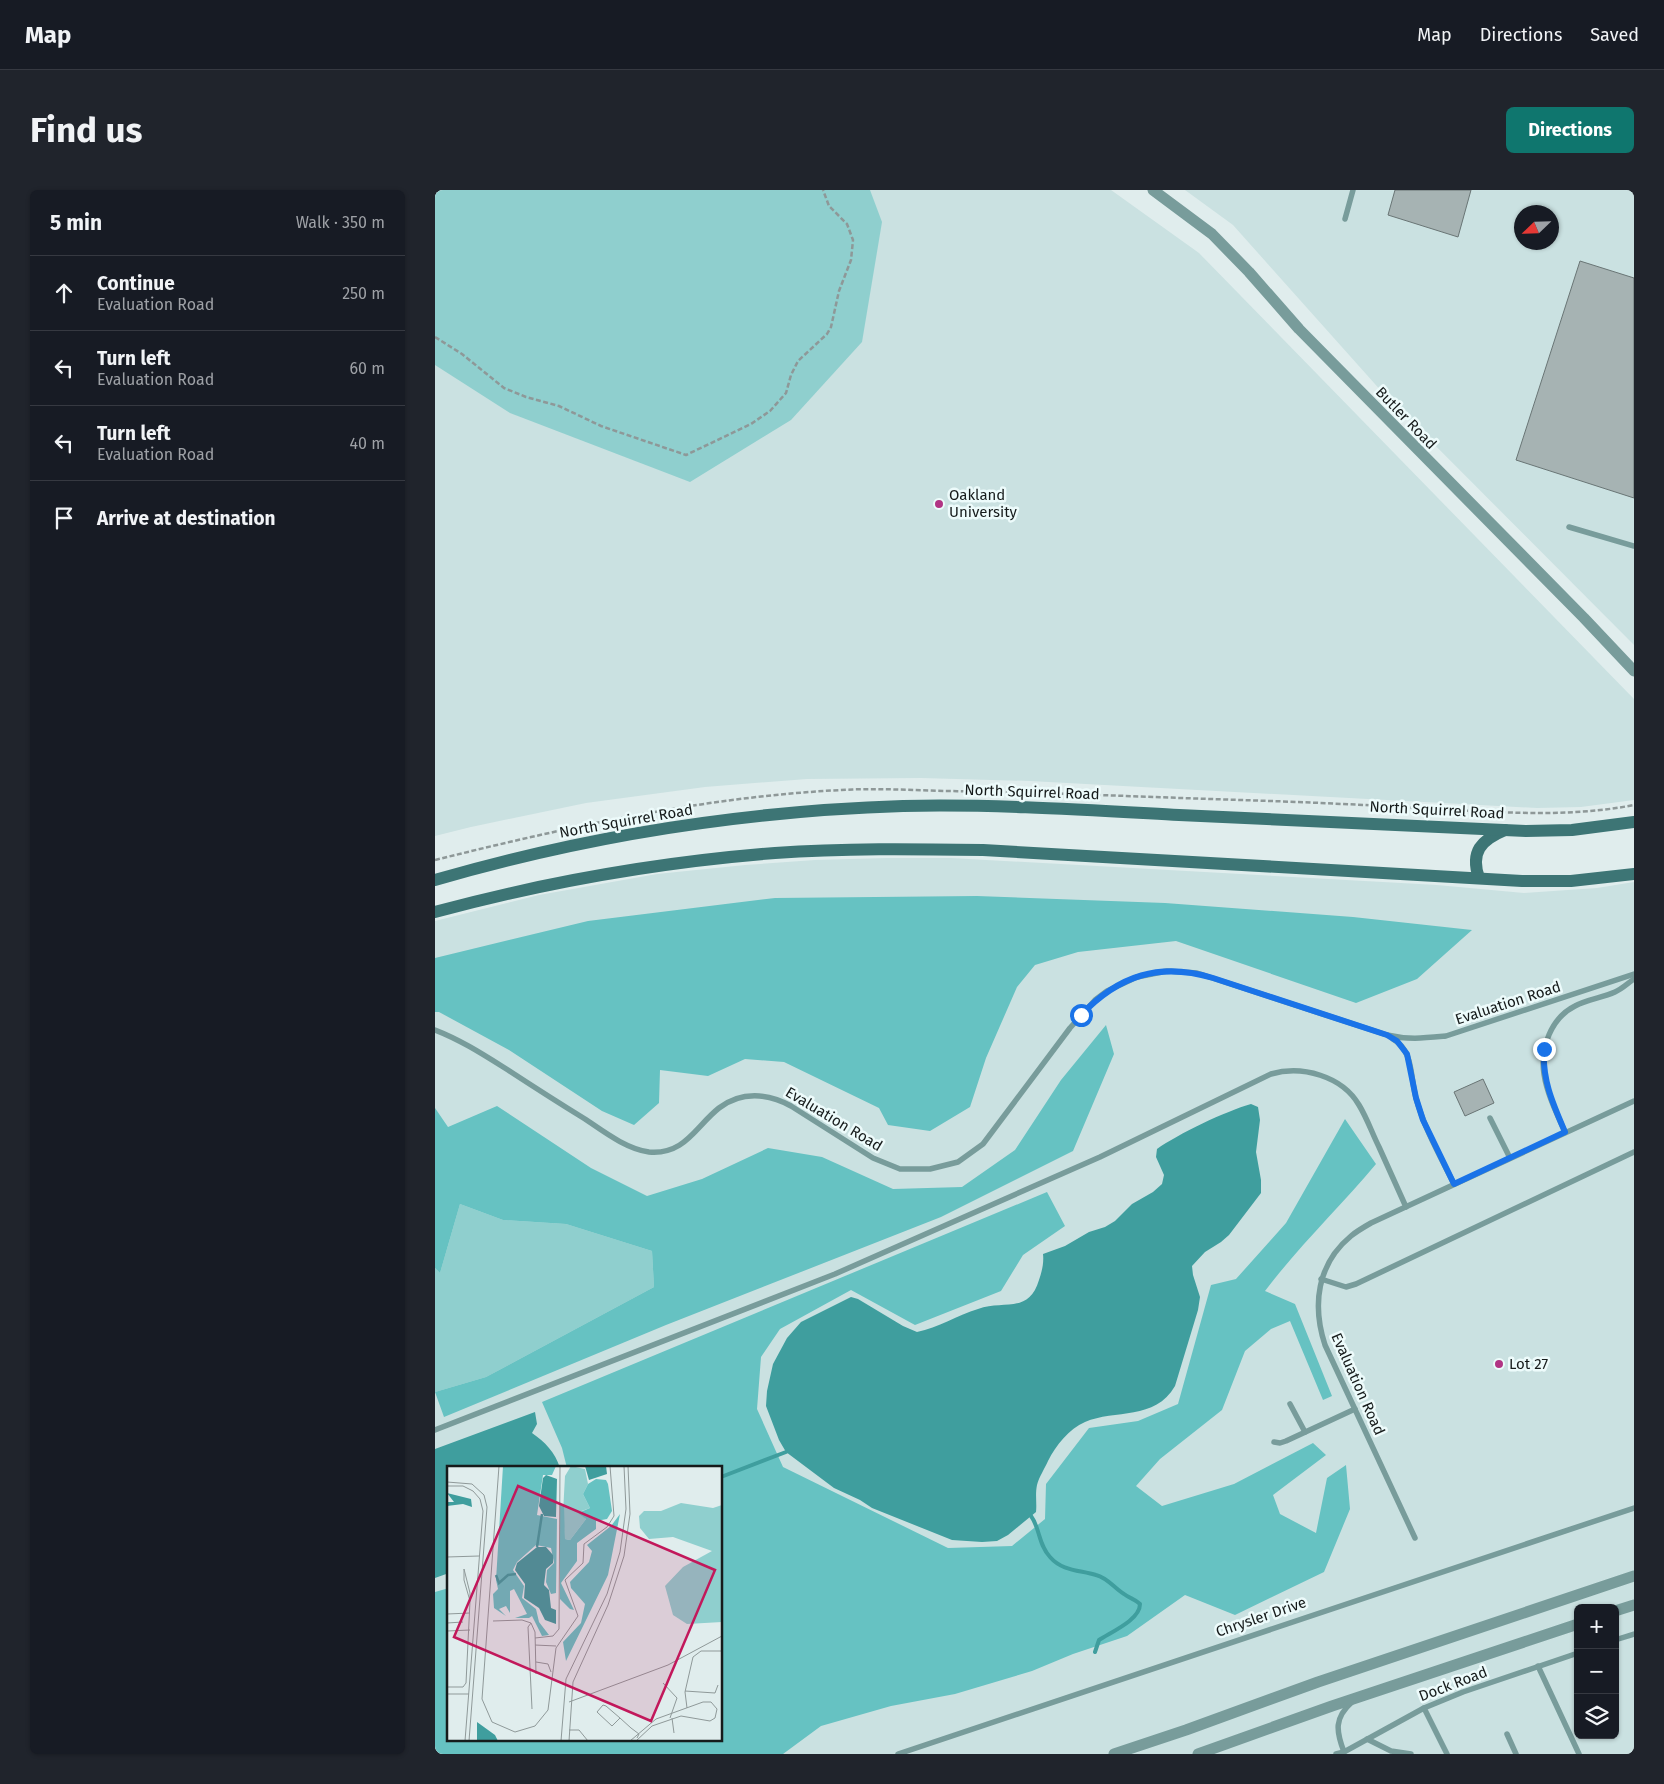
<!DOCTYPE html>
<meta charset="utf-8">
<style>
:root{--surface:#171b24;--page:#20242c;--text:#f1f3f6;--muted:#9ea1a6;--line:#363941;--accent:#0f766e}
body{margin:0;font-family:"Fira Sans",sans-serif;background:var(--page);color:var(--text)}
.controls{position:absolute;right:15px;bottom:15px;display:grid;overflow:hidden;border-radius:8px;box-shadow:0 1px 4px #0004}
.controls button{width:45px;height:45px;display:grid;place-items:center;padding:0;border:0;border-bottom:1px solid var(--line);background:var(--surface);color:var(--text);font:25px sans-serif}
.compass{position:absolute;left:1079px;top:15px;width:45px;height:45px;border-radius:50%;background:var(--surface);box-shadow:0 1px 4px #0004;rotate:247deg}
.stop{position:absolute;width:15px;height:15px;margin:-11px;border:4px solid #1a73e8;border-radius:50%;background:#fff}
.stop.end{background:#1a73e8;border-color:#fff;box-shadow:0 1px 5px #0008}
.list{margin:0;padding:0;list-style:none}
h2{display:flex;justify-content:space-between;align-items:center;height:65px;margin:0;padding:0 20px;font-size:21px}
h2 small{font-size:16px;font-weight:400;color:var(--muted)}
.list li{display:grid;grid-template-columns:32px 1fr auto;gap:15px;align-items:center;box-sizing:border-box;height:75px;padding:0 20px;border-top:1px solid var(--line)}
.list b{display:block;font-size:19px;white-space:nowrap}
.list p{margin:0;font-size:16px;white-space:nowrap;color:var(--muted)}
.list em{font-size:16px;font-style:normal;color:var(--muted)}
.icon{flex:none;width:28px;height:28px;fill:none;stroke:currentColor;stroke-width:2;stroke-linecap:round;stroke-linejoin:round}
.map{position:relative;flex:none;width:1199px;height:1564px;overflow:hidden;border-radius:8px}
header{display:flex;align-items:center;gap:30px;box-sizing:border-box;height:70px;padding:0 25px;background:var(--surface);border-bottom:1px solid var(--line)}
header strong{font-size:24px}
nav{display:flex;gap:28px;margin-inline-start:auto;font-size:18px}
.intro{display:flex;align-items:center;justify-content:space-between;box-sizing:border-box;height:120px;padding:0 30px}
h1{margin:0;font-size:35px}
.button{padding:12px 22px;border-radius:8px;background:var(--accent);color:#fff;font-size:18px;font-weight:700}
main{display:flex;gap:30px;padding:0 30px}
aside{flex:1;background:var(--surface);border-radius:8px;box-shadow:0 1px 4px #0004}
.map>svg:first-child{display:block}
.built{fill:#cae1e1;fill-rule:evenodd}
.green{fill:#8fcfce}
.forest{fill:#66c2c2}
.water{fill:#3f9e9e}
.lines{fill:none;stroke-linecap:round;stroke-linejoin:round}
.stream{stroke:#3f9e9e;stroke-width:4}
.building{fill:#a6b3b3;stroke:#697575}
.path{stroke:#8e9898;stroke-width:2.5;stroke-dasharray:5 2.5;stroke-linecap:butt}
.service{stroke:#789c9b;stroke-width:5.5}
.minor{stroke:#789c9b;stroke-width:11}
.secondary{stroke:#3d7575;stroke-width:12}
.route{stroke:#1a73e8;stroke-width:6}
.poi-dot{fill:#b13484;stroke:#edfbfb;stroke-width:2}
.labels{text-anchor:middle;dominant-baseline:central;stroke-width:5;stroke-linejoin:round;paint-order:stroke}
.street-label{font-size:15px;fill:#161b1b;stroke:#edfbfb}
.poi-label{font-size:15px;fill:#161b1b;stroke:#edfbfb;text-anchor:start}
.inset-river{fill:none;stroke:#3f9e9e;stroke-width:2.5}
.inset-road{fill:none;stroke:#8f9999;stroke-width:1}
.view{fill:#c2185b;fill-opacity:0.15;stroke:#c2185b;stroke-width:2.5}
.inset-edge{fill:none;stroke:#161b1b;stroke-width:2.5}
</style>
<header>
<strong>Map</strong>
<nav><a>Map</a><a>Directions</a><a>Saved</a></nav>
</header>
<div class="intro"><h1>Find us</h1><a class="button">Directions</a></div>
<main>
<aside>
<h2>5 min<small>Walk · 350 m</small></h2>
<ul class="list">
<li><svg class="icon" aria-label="ahead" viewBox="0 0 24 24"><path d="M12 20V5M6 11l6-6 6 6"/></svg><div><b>Continue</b><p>Evaluation Road</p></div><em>250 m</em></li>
<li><svg class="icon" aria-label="left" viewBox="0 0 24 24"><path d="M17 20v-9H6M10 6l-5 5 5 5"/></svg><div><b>Turn left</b><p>Evaluation Road</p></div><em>60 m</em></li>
<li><svg class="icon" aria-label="left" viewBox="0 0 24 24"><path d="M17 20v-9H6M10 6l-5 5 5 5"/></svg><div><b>Turn left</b><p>Evaluation Road</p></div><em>40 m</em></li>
<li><svg class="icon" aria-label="arrive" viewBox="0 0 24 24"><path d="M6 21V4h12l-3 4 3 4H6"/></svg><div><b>Arrive at destination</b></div></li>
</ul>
</aside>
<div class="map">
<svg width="1199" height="1564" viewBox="0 0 1199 1564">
<rect width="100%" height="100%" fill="#e0eded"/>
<g class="built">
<path d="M 0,0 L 676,0 L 764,63 L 1199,509 L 1199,610 L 1146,617 L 1102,618 L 595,591 L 486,588 L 372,589 L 270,597 L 151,613 L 36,637 L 0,646 Z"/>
<path d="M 750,0 L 1199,0 L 1199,455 L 948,203 L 798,35 ZM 1086,22 L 1116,22 L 1116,52 L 1086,52 Z"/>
<path d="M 451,668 L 516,668 L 608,673 L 1002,695 L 1089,703 L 1162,698 L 1199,692 L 1199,1564 L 0,1564 L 0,731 L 104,705 L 222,684 L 310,675 L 380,670 ZM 14,1278 L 286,1278 L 286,1550 L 14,1550 ZM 1143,1418 L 1180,1418 L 1180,1545 L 1143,1545 Z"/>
</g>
<g class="green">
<path d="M 0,0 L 435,0 L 447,32 L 427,152 L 356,230 L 255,292 L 75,223 L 0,175 Z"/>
<path d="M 25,1014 L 68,1030 L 131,1034 L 217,1061 L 219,1097 L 51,1187 L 0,1202 L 0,1078 L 5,1083 Z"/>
</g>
<g class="forest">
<path d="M 542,706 L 730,713 L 918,727 L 1037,740 L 982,789 L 921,813 L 741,751 L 643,762 L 600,775 L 582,797 L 551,868 L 535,917 L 495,941 L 453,935 L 444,918 L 349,872 L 310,869 L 273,886 L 225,880 L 224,913 L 199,935 L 167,921 L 74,860 L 4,822 L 0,822 L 0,768 L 153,731 L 340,708 Z"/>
<path d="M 671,835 L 679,864 L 638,961 L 506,1027 L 231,1135 L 9,1227 L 0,1202 L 51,1187 L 219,1097 L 217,1061 L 131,1034 L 68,1030 L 25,1014 L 5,1083 L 0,1078 L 0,918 L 13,937 L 62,916 L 156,978 L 212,1006 L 267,989 L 333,958 L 387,967 L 458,999 L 527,997 L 580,960 L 626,890 Z"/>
<path d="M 910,929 L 941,974 C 905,1017 864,1056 830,1101 L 860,1114 L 897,1206 L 888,1210 L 855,1131 L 836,1139 L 810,1161 L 787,1220 L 725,1269 L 701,1296 L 727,1316 L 799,1294 L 878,1253 L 891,1265 L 838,1305 L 845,1324 L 881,1343 L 892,1288 L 911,1275 L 915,1319 L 889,1382 L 800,1425 L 750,1405 L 692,1446 L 638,1464 L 597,1481 L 520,1504 L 456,1516 L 386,1536 L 348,1564 L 0,1564 L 0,1402 L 14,1398 L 14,1550 L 286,1550 L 286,1278 L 132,1278 L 127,1258 L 107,1212 L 612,1002 L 630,1036 L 588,1065 L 566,1101 L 480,1135 L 416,1100 L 345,1139 L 326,1167 L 322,1219 L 348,1277 L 513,1358 L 577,1356 L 610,1329 L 611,1294 L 654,1238 L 703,1231 L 743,1214 L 776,1095 L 801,1089 L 851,1033 Z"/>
</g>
<g class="water">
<path d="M 816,914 L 823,917 L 825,930 L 821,962 L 826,990 L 826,1003 L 794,1045 L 786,1052 L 770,1062 L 757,1076 L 758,1085 L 765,1107 L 763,1120 L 740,1196 C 720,1231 680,1219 650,1232 C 634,1239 621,1255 613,1271 C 610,1278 604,1287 602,1295 C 600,1305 602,1313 601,1322 L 573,1345 L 562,1351 L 547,1352 L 517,1350 L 437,1318 L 425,1310 L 399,1298 L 351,1262 L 344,1250 L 331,1216 L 332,1201 L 338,1174 L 352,1148 L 366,1132 L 416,1107 L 423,1109 L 468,1136 L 482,1142 C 503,1138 523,1125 543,1119 C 569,1110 594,1124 604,1090 C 607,1081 609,1073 608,1064 L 630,1056 L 654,1042 L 670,1037 L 680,1031 L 697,1014 L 718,1002 L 727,994 L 729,985 L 721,967 L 722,959 C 743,944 791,921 816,914 Z"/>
<path d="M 100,1222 L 102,1234 L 97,1243 C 110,1252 120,1262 125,1278 L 14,1278 L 14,1383 L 0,1388 L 0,1259 Z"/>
</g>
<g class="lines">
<g class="stream">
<path d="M 286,1287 L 351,1262"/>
<path d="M 596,1326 C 605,1338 603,1354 615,1367 C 627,1381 644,1380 661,1385 C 673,1388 679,1398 689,1404 C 694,1408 700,1409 705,1414 C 705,1430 676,1442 664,1450 L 660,1462"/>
</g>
</g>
<g class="building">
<path d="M 960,0 L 1036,0 L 1023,47 L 953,25 Z"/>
<path d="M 1145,71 L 1199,88 L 1199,308 L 1081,270 Z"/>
<path d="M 1048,889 L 1059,913 L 1030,926 L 1019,902 Z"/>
</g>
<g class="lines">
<g class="path">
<path d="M 0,147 L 27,164 L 69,198 L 91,207 L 124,216 L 166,236 L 251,265 L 316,234 L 335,221 L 351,203 L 356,185 L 363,171 L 392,144 L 396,137 L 404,101 L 416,70 L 418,50 L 412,34 L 394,16 L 388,0"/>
<path d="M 0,670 C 133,637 268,607 406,600 C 440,598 474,600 509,601 C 608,602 707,607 806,610 C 870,612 935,615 1000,619 C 1067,622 1132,628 1199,615"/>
</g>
<g class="service">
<path d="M 910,29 L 918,0"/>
<path d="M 1134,337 L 1199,356"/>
<path d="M 0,840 C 26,850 49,865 73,880 C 99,897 124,913 150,929 C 168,941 191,959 214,962 C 250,965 260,937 284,918 C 306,901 333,903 356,916 L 438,968 L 465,979 L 495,979 L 523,972 L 548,954 L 635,838 L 660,810 L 672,801 L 702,787 L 732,781 L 762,783 L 952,845 C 973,850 990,848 1011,846 L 1199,784"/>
<path d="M 958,849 C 979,861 975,887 981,908 C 989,938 1005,966 1019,994"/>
<path d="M 1055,928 L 1075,968"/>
<path d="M 1130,942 C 1122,924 1112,904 1109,884 C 1105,858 1116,828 1140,816 C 1153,809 1167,808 1180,802 C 1187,799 1193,793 1199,789"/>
<path d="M 886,1089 L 911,1097 L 921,1094 L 1199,962"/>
<path d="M 855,1214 L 870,1242"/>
<path d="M 0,1240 L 400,1084 L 665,967 L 836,884 C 867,875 907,886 924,915 C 932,928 937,943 944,957 C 953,977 962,997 971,1017"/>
<path d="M 839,1252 L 845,1253 L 851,1251 L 920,1219"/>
<path d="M 980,1348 L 890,1155 C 877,1115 882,1074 916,1046 C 922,1041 929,1037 936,1033 L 1199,911"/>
<path d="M 1180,1450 L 1199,1444"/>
<path d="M 1103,1476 L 1144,1564"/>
<path d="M 917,1512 C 899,1528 901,1541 909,1562 L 989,1518 L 1028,1502 L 1143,1463"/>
<path d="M 989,1518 L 1012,1564"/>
<path d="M 1072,1544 L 1081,1564"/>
<path d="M 932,1549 L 956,1561 L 976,1564"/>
<path d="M 463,1564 L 1199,1318"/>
<path d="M 901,1564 L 909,1562 L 907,1564"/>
</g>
<g class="minor">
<path d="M 718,0 L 777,44 L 814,82 L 864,139 L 1149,428 L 1199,481"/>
<path d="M 1180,1421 L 1199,1415"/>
<path d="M 679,1564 L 751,1540 L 883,1492 L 1199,1386"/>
<path d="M 763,1564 L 897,1516 L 1143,1434"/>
</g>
<g class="secondary">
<path d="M 1044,688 C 1035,662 1046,650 1070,640"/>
<path d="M 0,690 C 151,646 310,621 468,616 C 560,614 652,620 744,625 C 859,630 975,635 1091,641 L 1137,640 L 1199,632"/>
<path d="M 0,722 C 111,692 225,672 340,663 C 409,658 479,659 548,660 L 1087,691 L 1136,691 L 1199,684"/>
</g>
</g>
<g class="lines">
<path class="route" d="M 646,825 C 684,785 725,772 778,788 L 952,845 L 962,851 L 972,864 L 981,908 L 988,930 L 1019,994 L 1130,942 C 1118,914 1107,890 1109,859"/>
</g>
<g class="poi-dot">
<circle cx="504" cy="314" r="5"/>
<circle cx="1064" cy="1174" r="5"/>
</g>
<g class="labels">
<g class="street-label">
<text transform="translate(971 228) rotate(46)">Butler Road</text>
<text transform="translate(597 602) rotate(2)">North Squirrel Road</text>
<text transform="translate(1002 620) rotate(3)">North Squirrel Road</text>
<text transform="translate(191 631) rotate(-10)">North Squirrel Road</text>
<text transform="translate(1073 813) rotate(-18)">Evaluation Road</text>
<text transform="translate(399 929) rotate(31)">Evaluation Road</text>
<text transform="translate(923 1194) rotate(66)">Evaluation Road</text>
<text transform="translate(826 1427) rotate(-19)">Chrysler Drive</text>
<text transform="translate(1018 1494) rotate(-21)">Dock Road</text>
</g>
<g class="poi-label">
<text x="514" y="305">Oakland<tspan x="514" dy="17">University</tspan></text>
<text x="1074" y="1174">Lot 27</text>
</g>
</g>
<g transform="translate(12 1276)">
<rect width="275" height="275" fill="#e0eded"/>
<path d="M 124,0 L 138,3 L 141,18 L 136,28 L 143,42 L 132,46 L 139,53 L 123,74 L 118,73 L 116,47 L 118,10 ZM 234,37 L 266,42 L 275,39 L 275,156 L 240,158 L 226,149 L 218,120 L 236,101 L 265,85 L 226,71 L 202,73 L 193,62 L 192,50 L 197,45 L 214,45 Z" fill="#8fcfce"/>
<path d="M 56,0 L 109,0 L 105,9 L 96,9 L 90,49 L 110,53 L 109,127 L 104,128 L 99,116 L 100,104 L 107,97 L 104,82 L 89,79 L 70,96 L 66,104 L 77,120 L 75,132 L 89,143 L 92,156 L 102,169 L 95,170 L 85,150 L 82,152 L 68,152 L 80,148 L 67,123 L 63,125 L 63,147 L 59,140 L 52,143 L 59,150 L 47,142 L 46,128 L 51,123 L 49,114 ZM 149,13 L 159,14 L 161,18 L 165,45 L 160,53 L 149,55 L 149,63 L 130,77 L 130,95 L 114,117 L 127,144 L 123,143 L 113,133 L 113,39 L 117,40 L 118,73 L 123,74 L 139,53 L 131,47 L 143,42 L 136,28 L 141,18 ZM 173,48 L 161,109 L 119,195 L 116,176 L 134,157 L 138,138 L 124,122 L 123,116 L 142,96 L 145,85 L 140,79 L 164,60 Z" fill="#66c2c2"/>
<path d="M 138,0 L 159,0 L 160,8 L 142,14 ZM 99,9 L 110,13 L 109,51 L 97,50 L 92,40 L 96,12 ZM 0,27 L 24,33 L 25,41 L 16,38 L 0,40 L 0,36 L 7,36 ZM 90,81 L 99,81 L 106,89 L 106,97 L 99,103 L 97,119 L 102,124 L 104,142 L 109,144 L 109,158 L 98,154 L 92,142 L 77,132 L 78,118 L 68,104 L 70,97 ZM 30,256 L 48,269 L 51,275 L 30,275 Z" fill="#3f9e9e"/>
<path class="inset-river" d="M 90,81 L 95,48M 49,109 L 52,117 L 61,109 L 69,108"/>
<path class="inset-road" d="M 52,0 L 35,233 L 45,256 L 68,266 L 88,260 L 101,244 L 109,182 L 131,150 L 118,114 L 136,97 L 137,78 L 160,61 L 167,50 L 163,0M 0,16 L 25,18 L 37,29 L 40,41 L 22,275M 0,20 L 16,20 L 26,25 L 33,33 L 36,45 L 18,275M 0,91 L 32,90M 17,103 L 23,127 L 23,135 L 17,114 ZM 0,148 L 23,147M 46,155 L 75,154 L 84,157 L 88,166 L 89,208M 0,157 L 16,156M 84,157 L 81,161 L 85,243M 0,165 L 23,164M 88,172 L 106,170 L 112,163 L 113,0M 88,179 L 109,180M 89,196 L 101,198 L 104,206M 216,217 L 230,232 L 223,252M 0,221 L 16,221 L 19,217 L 23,135M 238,225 L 268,227 L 271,219M 0,228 L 22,228M 122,236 L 221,199 L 275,170M 240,242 L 238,226 L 246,191 L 254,185 L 275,185M 173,252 L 165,260 L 150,246 L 156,239 L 159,240 L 173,252 L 184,262 L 192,268 L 190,272M 225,252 L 227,267M 122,264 L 132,264 L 141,275M 114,275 L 119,213 L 160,128 L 173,86 L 179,43 L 177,0M 122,275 L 126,216 L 161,139 L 177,90 L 183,48 L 181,0M 183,275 L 209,253 L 256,236 L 264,236 L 270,243 L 268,252 L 263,255 L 234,250 L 205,260 L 189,275"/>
<path class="view" d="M 71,20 L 268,104 L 204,255 L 7,171 Z"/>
<rect width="275" height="275" class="inset-edge"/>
</g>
</svg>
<div class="controls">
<button>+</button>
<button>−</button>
<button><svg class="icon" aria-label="layers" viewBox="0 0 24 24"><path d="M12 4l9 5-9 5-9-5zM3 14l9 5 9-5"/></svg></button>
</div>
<svg class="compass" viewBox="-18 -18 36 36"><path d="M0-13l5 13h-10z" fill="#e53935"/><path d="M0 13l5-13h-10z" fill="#9ea1a6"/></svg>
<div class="stop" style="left:646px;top:825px"></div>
<div class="stop end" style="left:1109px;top:859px"></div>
</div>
</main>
